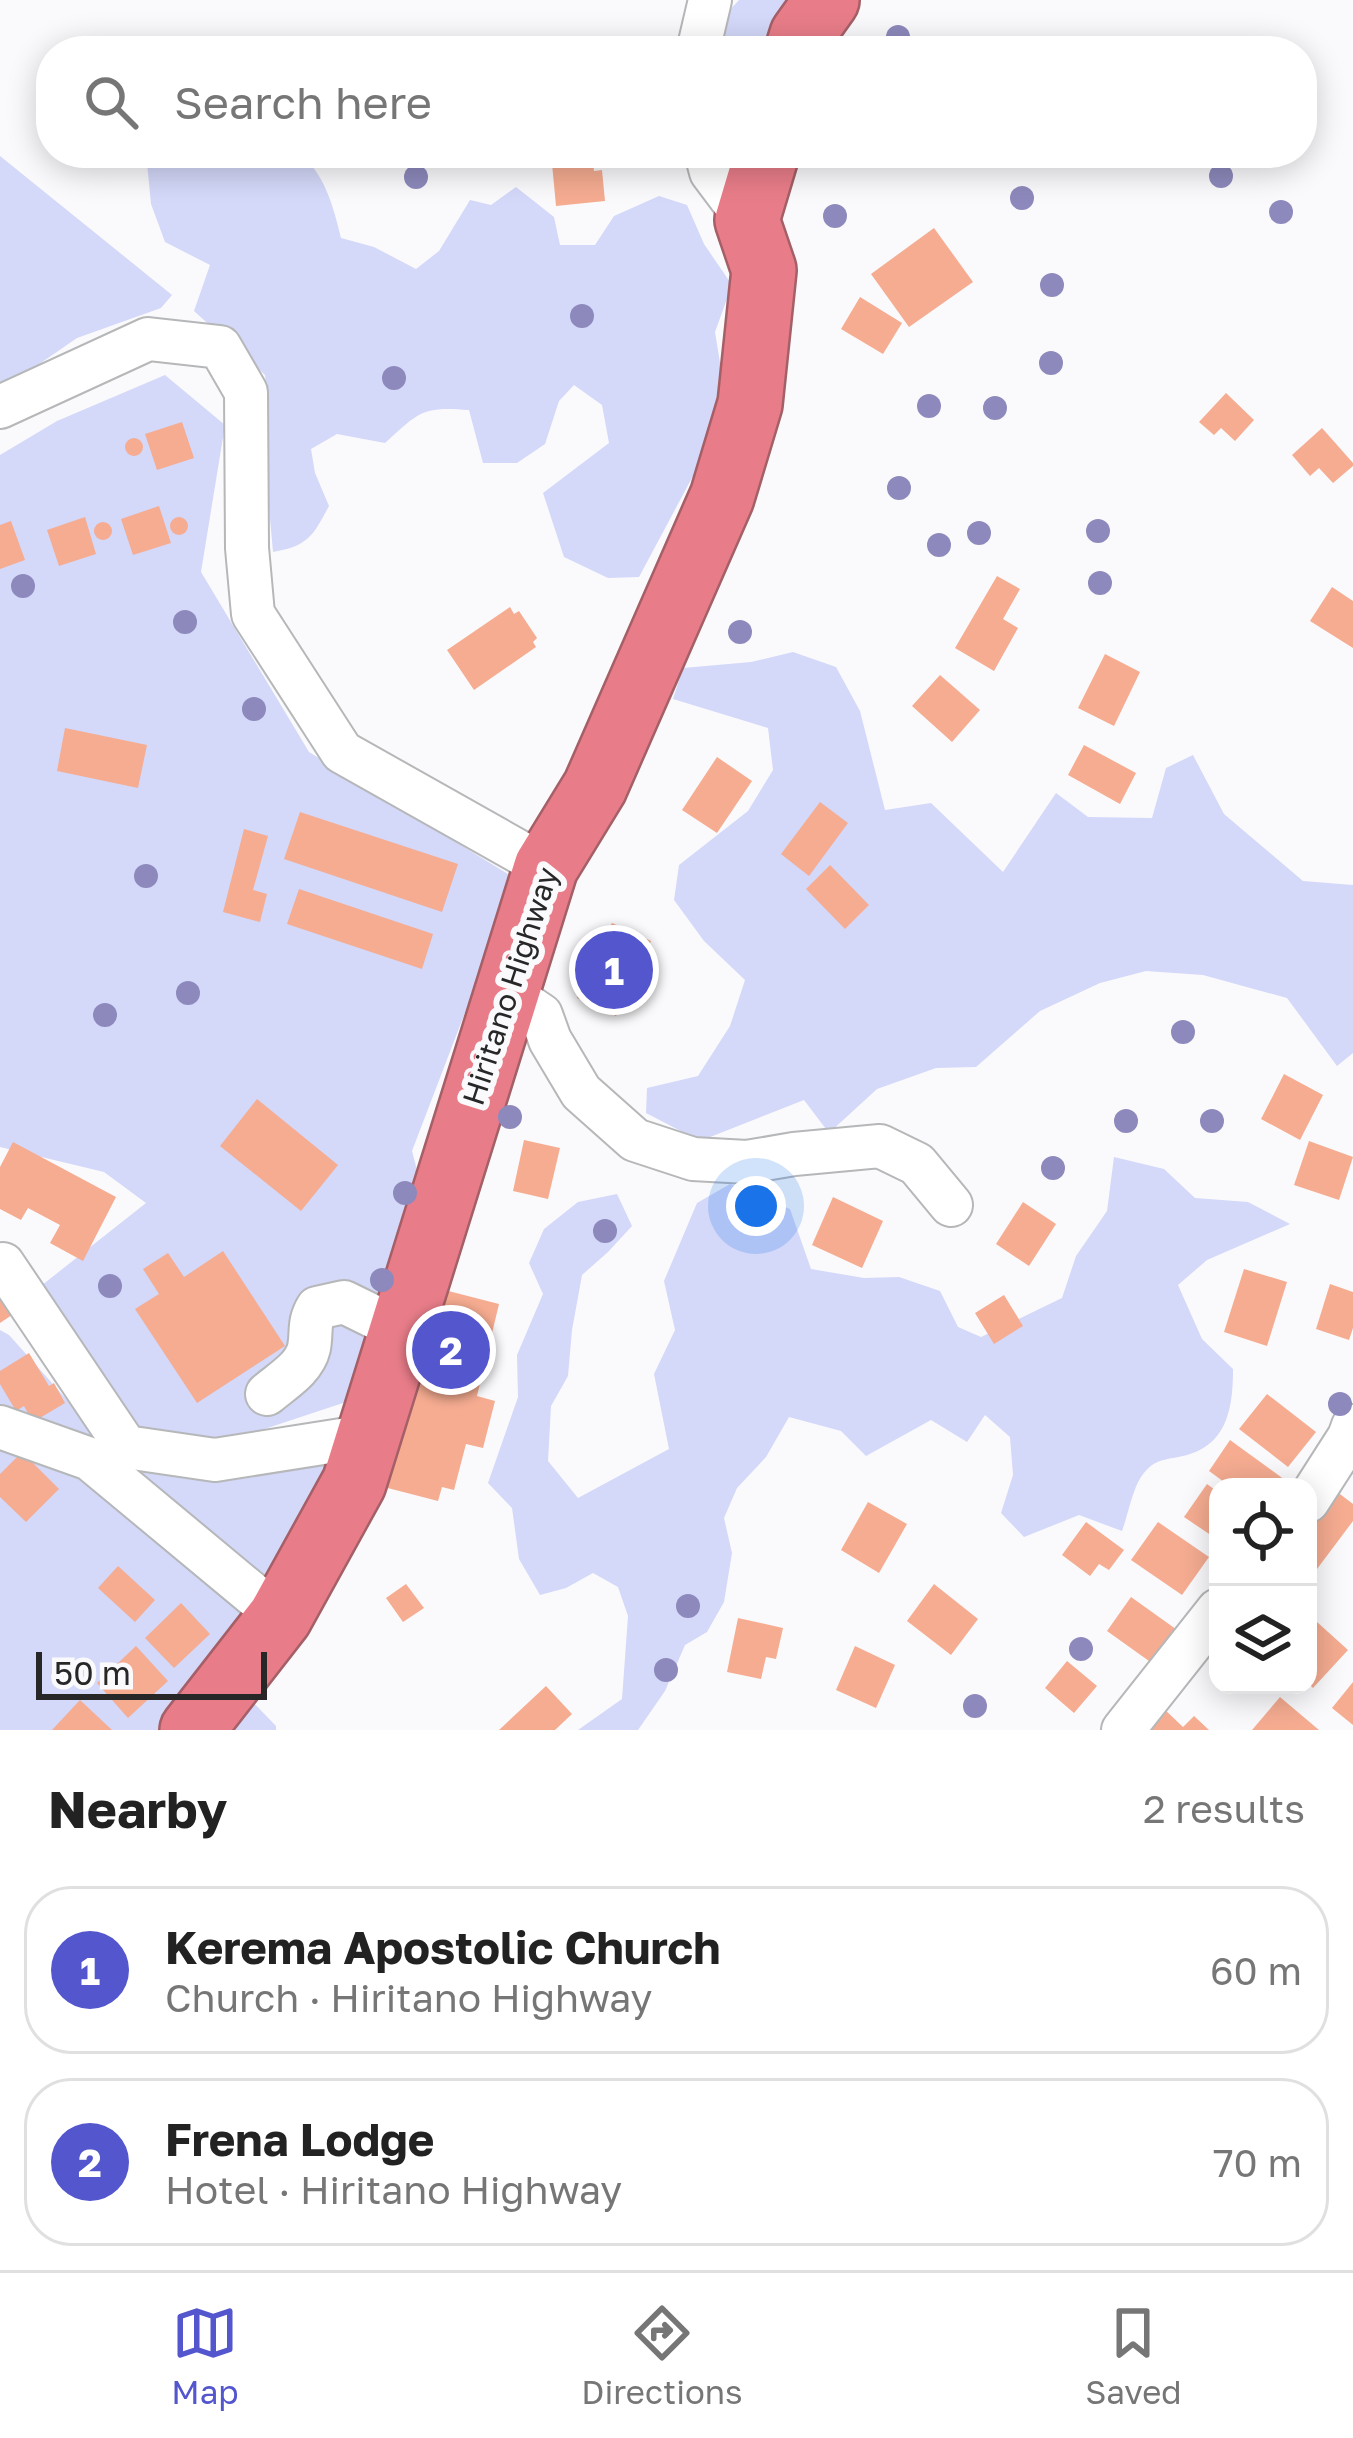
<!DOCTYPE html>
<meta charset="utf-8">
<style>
:root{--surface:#fff;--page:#f2f2f2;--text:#222;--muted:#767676;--line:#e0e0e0;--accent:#5356cc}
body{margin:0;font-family:"Golos Text",sans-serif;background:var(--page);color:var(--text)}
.controls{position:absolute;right:36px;bottom:36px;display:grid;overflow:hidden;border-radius:24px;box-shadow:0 6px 30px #0003}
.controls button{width:108px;height:108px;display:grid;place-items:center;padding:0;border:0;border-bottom:3px solid var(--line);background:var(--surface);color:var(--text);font:60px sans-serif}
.scale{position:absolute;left:36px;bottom:30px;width:231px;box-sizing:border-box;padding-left:12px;border:6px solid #272728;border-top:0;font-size:33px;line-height:42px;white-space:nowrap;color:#272728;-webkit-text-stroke:9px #fafafc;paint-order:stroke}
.you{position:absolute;left:756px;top:1206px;width:42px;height:42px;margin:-30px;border:9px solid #fff;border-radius:50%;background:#1a73e8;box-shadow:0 0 0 18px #1a73e833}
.badge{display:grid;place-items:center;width:78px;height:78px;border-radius:50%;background:var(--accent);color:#fff;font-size:39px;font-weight:700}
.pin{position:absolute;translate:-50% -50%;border:6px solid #fff;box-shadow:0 3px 12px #0006}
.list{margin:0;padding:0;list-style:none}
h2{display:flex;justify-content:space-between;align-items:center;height:156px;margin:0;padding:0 48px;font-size:51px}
h2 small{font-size:39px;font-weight:400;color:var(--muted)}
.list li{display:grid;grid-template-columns:78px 1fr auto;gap:36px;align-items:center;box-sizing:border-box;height:168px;margin:0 24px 24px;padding:0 24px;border:3px solid var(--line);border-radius:48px}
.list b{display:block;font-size:45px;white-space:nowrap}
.list p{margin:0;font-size:39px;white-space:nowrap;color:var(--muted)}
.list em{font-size:39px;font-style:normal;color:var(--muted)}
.icon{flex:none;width:66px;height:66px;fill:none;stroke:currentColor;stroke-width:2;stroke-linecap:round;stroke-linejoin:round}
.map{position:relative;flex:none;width:1353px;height:1730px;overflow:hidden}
.search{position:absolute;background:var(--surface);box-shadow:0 6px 30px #0003;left:36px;right:36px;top:36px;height:132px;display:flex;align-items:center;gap:30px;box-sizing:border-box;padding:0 42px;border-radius:48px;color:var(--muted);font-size:45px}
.sheet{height:540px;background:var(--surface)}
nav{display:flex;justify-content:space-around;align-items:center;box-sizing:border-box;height:168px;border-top:3px solid var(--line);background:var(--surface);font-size:33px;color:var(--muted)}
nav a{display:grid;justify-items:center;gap:6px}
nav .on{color:var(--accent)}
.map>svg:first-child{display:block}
.green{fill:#d4d8f9}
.building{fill:#f5ac91}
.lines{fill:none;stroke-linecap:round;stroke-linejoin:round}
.minor-casing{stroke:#b6b7b8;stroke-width:46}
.highway-casing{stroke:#a45f67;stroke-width:68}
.minor{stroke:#fff;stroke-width:42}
.highway{stroke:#e87d89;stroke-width:63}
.tree{fill:#8d89bc}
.labels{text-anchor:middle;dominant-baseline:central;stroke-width:12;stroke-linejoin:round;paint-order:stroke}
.street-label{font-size:30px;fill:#272728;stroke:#fafafc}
</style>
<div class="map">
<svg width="1353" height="1730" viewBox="0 0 1353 1730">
<rect width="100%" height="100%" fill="#fafafc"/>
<g class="green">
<path d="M 739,0 L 799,0 L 756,51 L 713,51 L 726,14 Z"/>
<path d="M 146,153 L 297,153 C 324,169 334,209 341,238 L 374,247 L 416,269 L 439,251 L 470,200 L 491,205 L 516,187 L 554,217 L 560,245 L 595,245 L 614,216 L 659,196 L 687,205 L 704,244 L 732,285 L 715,332 L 722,375 L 717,431 L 639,577 L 608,578 L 564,557 L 543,493 L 609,443 L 602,405 L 574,385 L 559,401 L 545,444 L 517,463 L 483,463 L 469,410 C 422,406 419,412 385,443 L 337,434 L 311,449 L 315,473 L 329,506 C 313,536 308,546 273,552 L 264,451 L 267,393 L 265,375 L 194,311 L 210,265 L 165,242 L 151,204 Z"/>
<path d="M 0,156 L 172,295 L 161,308 L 77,338 L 0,391 Z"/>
<path d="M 165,375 L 225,425 L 201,572 L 309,752 L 516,879 L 412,1151 L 423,1193 L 349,1401 L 237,1438 L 148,1447 L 32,1293 L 146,1203 L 104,1172 L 0,1147 L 0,455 L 57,421 Z"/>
<path d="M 793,652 L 836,667 L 860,711 L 885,810 L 931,803 L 1003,872 L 1056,793 L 1088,817 L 1152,818 L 1166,768 L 1193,755 L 1224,814 L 1303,881 L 1353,885 L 1353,1053 L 1337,1066 L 1287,998 L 1203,975 L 1146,971 L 1100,983 L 1040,1011 L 976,1067 L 936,1068 L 877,1089 L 829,1133 L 804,1100 L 700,1141 L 646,1113 L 647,1088 L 698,1076 L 730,1026 L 745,980 L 704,941 L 674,900 L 679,865 L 748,811 L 773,770 L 768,728 L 673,699 L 683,668 L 751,662 Z"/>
<path d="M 1114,1157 L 1164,1169 L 1195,1198 L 1248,1202 L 1290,1224 L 1207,1260 L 1178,1285 L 1202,1339 L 1233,1369 C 1233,1403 1229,1442 1190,1454 C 1170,1461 1156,1455 1141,1477 C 1132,1491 1128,1515 1122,1531 L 1079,1515 L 1024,1537 L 1001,1513 L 1013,1475 L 1010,1437 L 985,1415 L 967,1442 L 931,1420 L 866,1456 L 841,1431 L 789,1417 L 766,1457 L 737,1488 L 724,1518 L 732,1553 L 724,1602 L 707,1632 L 685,1645 L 665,1691 L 638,1730 L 578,1730 L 622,1699 L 628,1616 L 618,1587 L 593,1573 L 566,1588 L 540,1595 L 519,1559 L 512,1508 L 488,1483 L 518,1397 L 517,1355 L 543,1294 L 529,1263 L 544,1229 L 578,1202 L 617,1194 L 632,1226 L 608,1252 L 582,1275 L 572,1330 L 568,1376 L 551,1406 L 548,1461 L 578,1498 L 669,1449 L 654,1374 L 675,1330 L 664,1281 L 697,1203 L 730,1184 L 790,1209 L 811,1269 L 864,1278 L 899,1277 L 940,1291 L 958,1327 L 981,1337 L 1062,1298 L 1076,1256 L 1107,1211 Z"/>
<path d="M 0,1330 L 9,1335 L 85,1420 L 316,1457 L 334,1467 L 249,1608 L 166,1730 L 0,1730 Z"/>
<path d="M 249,1698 L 276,1726 L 276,1730 L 223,1730 Z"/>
</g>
<g class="building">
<path d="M 551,153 L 592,153 L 594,171 L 602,170 L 605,201 L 556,206 Z"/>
<path d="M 934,228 L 973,282 L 909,327 L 871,274 Z"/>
<path d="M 860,297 L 902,323 L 883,354 L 841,329 Z"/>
<path d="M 1226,393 L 1254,420 L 1235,441 L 1221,428 L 1214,435 L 1199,422 Z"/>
<path d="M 182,422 L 194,458 L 157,470 L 145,434 Z"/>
<path d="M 1322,428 L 1353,463 L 1353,466 L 1333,483 L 1319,468 L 1310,476 L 1292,455 Z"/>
<circle cx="134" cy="447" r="9"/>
<path d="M 159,506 L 171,543 L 133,555 L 121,519 Z"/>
<path d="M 85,517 L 96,554 L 59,566 L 47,530 Z"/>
<circle cx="179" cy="526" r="9"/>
<path d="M 11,521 L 25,560 L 0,569 L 0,525 Z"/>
<circle cx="103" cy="531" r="9"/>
<path d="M 997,576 L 1020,589 L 1003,619 L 1018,628 L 994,671 L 955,648 Z"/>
<path d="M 1332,587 L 1353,601 L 1353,648 L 1310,621 Z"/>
<path d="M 510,607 L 514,614 L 519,611 L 537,638 L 533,642 L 536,647 L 474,690 L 447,650 Z"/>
<path d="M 1105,654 L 1140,672 L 1114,726 L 1078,708 Z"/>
<path d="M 940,675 L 980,710 L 952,742 L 912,706 Z"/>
<path d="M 65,728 L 147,745 L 138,788 L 57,771 Z"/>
<path d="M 1084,745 L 1136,773 L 1120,804 L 1068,775 Z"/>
<path d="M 717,757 L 752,781 L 717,833 L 682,810 Z"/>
<path d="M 820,802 L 848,823 L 809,876 L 781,854 Z"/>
<path d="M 300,812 L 458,864 L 442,912 L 284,859 Z"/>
<path d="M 244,829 L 268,836 L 253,890 L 267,894 L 260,922 L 223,912 Z"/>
<path d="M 830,865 L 869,905 L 845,929 L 806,889 Z"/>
<path d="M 299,889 L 433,934 L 422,969 L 287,924 Z"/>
<path d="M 612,923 L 651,941 L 616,1016 L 577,998 Z"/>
<path d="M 1284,1074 L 1323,1095 L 1300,1140 L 1261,1119 Z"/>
<path d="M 257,1099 L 338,1165 L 301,1211 L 220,1146 Z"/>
<path d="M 524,1140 L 560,1148 L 548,1199 L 513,1191 Z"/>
<path d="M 1309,1141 L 1353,1157 L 1339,1200 L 1294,1185 Z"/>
<path d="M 13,1142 L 116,1197 L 83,1261 L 50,1243 L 60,1225 L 28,1208 L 21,1220 L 0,1209 L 0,1167 Z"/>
<path d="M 833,1197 L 883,1221 L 862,1268 L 812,1245 Z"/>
<path d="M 1023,1202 L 1056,1224 L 1029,1266 L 996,1244 Z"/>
<path d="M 223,1251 L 285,1346 L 197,1403 L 135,1309 L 159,1294 L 143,1269 L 168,1253 L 184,1277 Z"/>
<path d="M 1244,1269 L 1287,1282 L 1267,1346 L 1224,1332 Z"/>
<path d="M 1330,1284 L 1353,1292 L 1353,1328 L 1349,1340 L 1316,1329 Z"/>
<path d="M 429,1286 L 499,1304 L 477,1396 L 495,1401 L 483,1448 L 466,1444 L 454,1490 L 442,1487 L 438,1501 L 380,1486 Z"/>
<path d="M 0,1290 L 15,1313 L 0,1323 Z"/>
<path d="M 1004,1295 L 1023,1326 L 994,1344 L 975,1313 Z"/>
<path d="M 29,1353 L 49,1386 L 54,1383 L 65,1403 L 33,1422 L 24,1406 L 16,1411 L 0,1384 L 0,1371 Z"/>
<path d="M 1267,1394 L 1316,1432 L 1288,1467 L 1239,1429 Z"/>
<path d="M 1230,1440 L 1285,1480 L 1280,1487 L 1231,1487 L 1209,1471 Z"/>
<path d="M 22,1452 L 59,1489 L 26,1522 L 0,1497 L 0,1474 Z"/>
<path d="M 1207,1484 L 1218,1492 L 1218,1540 L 1184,1517 Z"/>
<path d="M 1332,1488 L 1353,1504 L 1353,1521 L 1311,1577 L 1308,1575 L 1308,1520 Z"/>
<path d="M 868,1502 L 907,1524 L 879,1573 L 841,1550 Z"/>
<path d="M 1086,1522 L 1124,1550 L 1109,1570 L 1099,1564 L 1090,1576 L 1062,1555 Z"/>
<path d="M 1158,1522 L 1209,1557 L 1182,1595 L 1131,1560 Z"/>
<path d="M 118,1566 L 155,1600 L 135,1622 L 98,1588 Z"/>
<path d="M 406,1584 L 424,1608 L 403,1622 L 386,1598 Z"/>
<path d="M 934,1584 L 978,1619 L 951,1655 L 907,1621 Z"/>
<path d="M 1131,1597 L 1180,1632 L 1156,1666 L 1107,1631 Z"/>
<path d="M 181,1603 L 210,1634 L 174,1668 L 145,1638 Z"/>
<path d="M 738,1618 L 783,1628 L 776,1659 L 766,1657 L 761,1679 L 727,1672 Z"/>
<path d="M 1317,1622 L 1348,1650 L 1313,1688 L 1308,1683 L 1308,1631 Z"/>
<path d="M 136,1646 L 168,1681 L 128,1718 L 97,1683 Z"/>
<path d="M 855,1646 L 895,1665 L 876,1708 L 836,1690 Z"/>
<path d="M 1067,1661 L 1097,1686 L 1074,1713 L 1045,1688 Z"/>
<path d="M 1353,1682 L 1353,1725 L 1332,1708 Z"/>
<path d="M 546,1686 L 572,1714 L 555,1730 L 499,1730 Z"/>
<path d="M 1280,1697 L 1319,1730 L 1252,1730 Z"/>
<path d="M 80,1700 L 112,1730 L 52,1730 Z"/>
<path d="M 1163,1708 L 1183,1727 L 1194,1716 L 1209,1730 L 1143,1730 Z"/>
</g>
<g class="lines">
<g class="minor-casing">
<g id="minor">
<path d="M 698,51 L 710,0"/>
<path d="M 706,153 L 711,172 L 747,220"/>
<path d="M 0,407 L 148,339 L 220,347 L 246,392 L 247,548 L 253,614 L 342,752 L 546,867"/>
<path d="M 507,992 L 541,1015 L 550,1040 L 581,1092 L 635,1140 L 693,1159 L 747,1162 L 794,1154 L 880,1146 L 917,1164 L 951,1205"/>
<path d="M 3,1264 L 126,1447 L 215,1460 L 367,1436"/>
<path d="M 267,1394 C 282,1381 304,1369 309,1348 C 312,1332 308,1323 317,1308 L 344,1302 L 401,1330"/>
<path d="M 0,1427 L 90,1459 L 280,1617"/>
<path d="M 1308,1501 L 1349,1437 L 1353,1426"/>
<path d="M 1123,1730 L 1218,1610"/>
</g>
</g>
<g class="highway-casing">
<g id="highway">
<path d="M 797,51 L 802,35 L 827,0"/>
<path d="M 192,1730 L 280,1617 L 354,1483 L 546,867 L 595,787 L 722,497 L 750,404 L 764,270 L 747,220 L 767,153"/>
</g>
</g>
<use href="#minor" class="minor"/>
<use href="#highway" class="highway"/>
</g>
<g class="tree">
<circle cx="898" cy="37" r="12"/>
<circle cx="1221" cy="176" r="12"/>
<circle cx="416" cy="177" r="12"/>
<circle cx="1022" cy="198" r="12"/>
<circle cx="1281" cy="212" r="12"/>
<circle cx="835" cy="216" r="12"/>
<circle cx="1052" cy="285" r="12"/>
<circle cx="582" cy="316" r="12"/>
<circle cx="1051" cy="363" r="12"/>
<circle cx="394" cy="378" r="12"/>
<circle cx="929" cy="406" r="12"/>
<circle cx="995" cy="408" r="12"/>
<circle cx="899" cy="488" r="12"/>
<circle cx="1098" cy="531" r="12"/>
<circle cx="979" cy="533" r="12"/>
<circle cx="939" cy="545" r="12"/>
<circle cx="1100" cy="583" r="12"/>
<circle cx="23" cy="586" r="12"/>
<circle cx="185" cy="622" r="12"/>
<circle cx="740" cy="632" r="12"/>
<circle cx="254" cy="709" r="12"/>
<circle cx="146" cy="876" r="12"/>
<circle cx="188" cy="993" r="12"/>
<circle cx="105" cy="1015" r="12"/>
<circle cx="1183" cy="1032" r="12"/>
<circle cx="510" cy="1117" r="12"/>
<circle cx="1126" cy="1121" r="12"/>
<circle cx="1212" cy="1121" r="12"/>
<circle cx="1053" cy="1168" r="12"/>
<circle cx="405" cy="1193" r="12"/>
<circle cx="605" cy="1231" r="12"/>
<circle cx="382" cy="1280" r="12"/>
<circle cx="110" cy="1286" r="12"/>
<circle cx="1340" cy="1404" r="12"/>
<circle cx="688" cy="1606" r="12"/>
<circle cx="1081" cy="1649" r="12"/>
<circle cx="666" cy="1670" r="12"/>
<circle cx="975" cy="1706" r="12"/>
</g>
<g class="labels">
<g class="street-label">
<text transform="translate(510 986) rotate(-72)">Hiritano Highway</text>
</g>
</g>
</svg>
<div class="controls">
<button><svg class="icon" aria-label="locate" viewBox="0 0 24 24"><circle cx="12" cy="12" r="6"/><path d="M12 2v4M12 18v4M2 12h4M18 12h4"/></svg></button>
<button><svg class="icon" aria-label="layers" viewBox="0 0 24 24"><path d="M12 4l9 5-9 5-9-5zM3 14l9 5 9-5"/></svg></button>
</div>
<div class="scale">50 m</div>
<div class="you"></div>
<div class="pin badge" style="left:614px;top:970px">1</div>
<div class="pin badge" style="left:451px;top:1350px">2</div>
<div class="search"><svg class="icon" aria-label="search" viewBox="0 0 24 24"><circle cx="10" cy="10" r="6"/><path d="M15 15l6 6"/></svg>Search here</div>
</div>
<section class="sheet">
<h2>Nearby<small>2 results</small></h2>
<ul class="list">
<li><span class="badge">1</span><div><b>Kerema Apostolic Church</b><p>Church · Hiritano Highway</p></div><em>60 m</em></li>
<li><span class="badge">2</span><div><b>Frena Lodge</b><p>Hotel · Hiritano Highway</p></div><em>70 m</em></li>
</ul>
</section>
<nav>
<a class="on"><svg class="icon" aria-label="map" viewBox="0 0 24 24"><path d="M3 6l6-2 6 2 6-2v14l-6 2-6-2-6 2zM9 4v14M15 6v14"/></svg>Map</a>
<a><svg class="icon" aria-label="directions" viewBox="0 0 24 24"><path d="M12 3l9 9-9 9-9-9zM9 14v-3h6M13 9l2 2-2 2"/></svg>Directions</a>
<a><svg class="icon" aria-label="saved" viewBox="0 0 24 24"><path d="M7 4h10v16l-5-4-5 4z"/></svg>Saved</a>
</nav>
